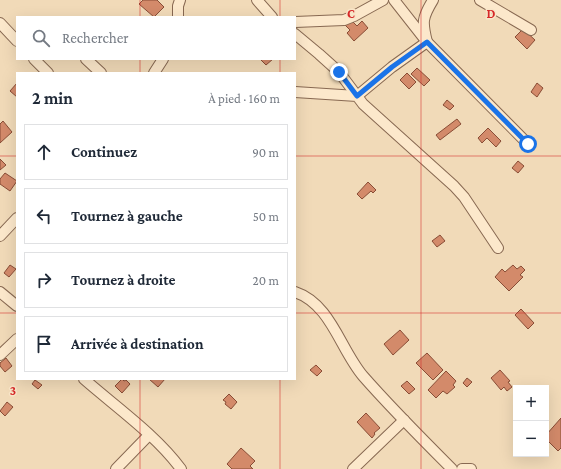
<!DOCTYPE html>
<html lang="fr">
<meta charset="utf-8">
<style>
:root{--surface:#fff;--page:#f6f6f7;--text:#1f2937;--muted:#747a83;--line:#e0e1e3}
body{margin:0;font-family:"Crimson Pro",serif;background:var(--page);color:var(--text)}
.controls{position:absolute;right:12px;bottom:12px;display:grid;overflow:hidden;border-radius:0px;box-shadow:0 4px 16px #0002}
.controls button{width:36px;height:36px;display:grid;place-items:center;padding:0;border:0;border-bottom:1px solid var(--line);background:var(--surface);color:var(--text);font:20px sans-serif}
.stop{position:absolute;width:12px;height:12px;margin:-9px;border:3px solid #1a73e8;border-radius:50%;background:#fff}
.stop.end{background:#1a73e8;border-color:#fff;box-shadow:0 1px 4px #0008}
.list{margin:0;padding:0;list-style:none}
h2{display:flex;justify-content:space-between;align-items:center;height:52px;margin:0;padding:0 16px;font-size:17px}
h2 small{font-size:13px;font-weight:400;color:var(--muted)}
.list li{display:grid;grid-template-columns:26px 1fr auto;gap:12px;align-items:center;box-sizing:border-box;height:56px;margin:0 8px 8px;padding:0 8px;border:1px solid var(--line);border-radius:0px}
.list b{display:block;font-size:15px;white-space:nowrap}
.list em{font-size:13px;font-style:normal;color:var(--muted)}
.icon{flex:none;width:22px;height:22px;fill:none;stroke:currentColor;stroke-width:2;stroke-linecap:round;stroke-linejoin:round}
.map{position:relative;flex:none;width:561px;height:469px;overflow:hidden}
.search{position:absolute;background:var(--surface);box-shadow:0 4px 16px #0002;left:16px;top:16px;width:280px;height:44px;display:flex;align-items:center;gap:10px;box-sizing:border-box;padding:0 14px;border-radius:0px;color:var(--muted);font-size:15px}
.panel{position:absolute;background:var(--surface);box-shadow:0 4px 16px #0002;left:16px;top:72px;width:280px;height:308px;border-radius:0px}
.map>svg:first-child{display:block}
.building{fill:#d38a6a;stroke:#894d36}
.lines{fill:none;stroke-linecap:round;stroke-linejoin:round}
.street-casing{stroke:#886952;stroke-width:12}
.street{stroke:#fce8cb;stroke-width:10}
.route{stroke:#1a73e8;stroke-width:5}
.grid{fill:none;stroke:#d62828;stroke-width:1;stroke-opacity:0.55}
.grid-label{font-size:13px;text-anchor:middle;font-weight:bold;fill:#d62828;stroke:#f8e5c8;stroke-width:3;stroke-linejoin:round;paint-order:stroke}
</style>
<div class="map">
<svg width="561" height="469" viewBox="0 0 561 469">
<rect width="100%" height="100%" fill="#f1dab8"/>
<g class="building">
<path d="M 143,0 L 157,0 L 164,7 L 154,17 L 139,4 Z"/>
<path d="M 350,19 L 357,26 L 362,21 L 368,28 L 354,41 L 347,33 L 350,30 L 344,24 Z"/>
<path d="M 523,29 L 535,40 L 527,49 L 515,37 Z"/>
<path d="M 260,59 L 273,59 L 266,65 Z"/>
<path d="M 417,68 L 430,80 L 424,86 L 411,74 Z"/>
<path d="M 407,73 L 416,82 L 409,89 L 400,80 Z"/>
<path d="M 17,83 L 17,97 L 10,91 Z"/>
<path d="M 537,83 L 543,88 L 537,97 L 531,92 Z"/>
<path d="M 447,100 L 454,106 L 450,110 L 443,105 Z"/>
<path d="M 457,119 L 461,124 L 440,140 L 436,135 Z"/>
<path d="M 3,121 L 12,132 L 0,143 L 0,124 Z"/>
<path d="M 488,128 L 501,141 L 496,147 L 487,138 L 482,143 L 478,138 Z"/>
<path d="M 0,159 L 6,165 L 0,170 Z"/>
<path d="M 518,161 L 524,166 L 518,173 L 512,168 Z"/>
<path d="M 5,173 L 17,181 L 10,191 L 0,184 L 0,179 Z"/>
<path d="M 368,182 L 376,190 L 373,193 L 371,191 L 362,199 L 357,194 Z"/>
<path d="M 440,235 L 445,241 L 437,247 L 432,241 Z"/>
<path d="M 10,265 L 16,269 L 9,277 L 4,273 Z"/>
<path d="M 513,265 L 517,269 L 521,266 L 525,270 L 520,275 L 523,277 L 509,291 L 495,277 L 502,269 L 505,272 Z"/>
<path d="M 521,309 L 534,323 L 528,329 L 515,315 Z"/>
<path d="M 400,330 L 409,340 L 393,355 L 384,344 Z"/>
<path d="M 427,353 L 443,370 L 433,380 L 416,363 Z"/>
<path d="M 6,358 L 12,366 L 5,372 L 0,366 L 0,363 Z"/>
<path d="M 316,365 L 322,371 L 317,376 L 310,370 Z"/>
<path d="M 500,370 L 510,381 L 508,382 L 512,387 L 507,391 L 504,387 L 501,390 L 491,378 Z"/>
<path d="M 446,371 L 456,381 L 453,385 L 455,387 L 447,394 L 443,391 L 436,398 L 428,390 Z"/>
<path d="M 467,378 L 472,382 L 467,387 L 463,383 Z"/>
<path d="M 122,379 L 124,381 L 126,380 L 130,384 L 122,393 L 115,386 Z"/>
<path d="M 149,379 L 165,379 L 158,387 Z"/>
<path d="M 35,380 L 42,385 L 38,389 L 32,384 Z"/>
<path d="M 407,381 L 415,389 L 409,394 L 401,386 Z"/>
<path d="M 229,394 L 237,402 L 231,409 L 225,404 L 226,402 L 223,400 Z"/>
<path d="M 7,402 L 13,407 L 5,416 L 0,411 Z"/>
<path d="M 366,413 L 380,428 L 374,433 L 375,434 L 372,438 L 357,422 Z"/>
<path d="M 561,418 L 561,448 L 558,451 L 546,439 L 546,435 Z"/>
<path d="M 241,448 L 255,461 L 250,466 L 253,469 L 232,469 L 227,464 Z"/>
</g>
<g class="lines">
<g class="street-casing">
<g id="street">
<path d="M 257,0 L 272,17"/>
<path d="M 394,0 L 427,42 L 528,144"/>
<path d="M 480,0 L 531,30"/>
<path d="M 178,17 L 178,6 L 180,0"/>
<path d="M 295,22 L 344,20 L 354,16 L 383,0"/>
<path d="M 0,23 L 17,41"/>
<path d="M 295,34 L 319,54 L 339,72 L 357,96 L 392,67 L 427,42 C 422,22 422,18 433,0"/>
<path d="M 34,59 L 48,73"/>
<path d="M 86,59 L 101,73"/>
<path d="M 154,73 L 163,59"/>
<path d="M 295,92 L 357,96 L 363,104 L 454,186 L 464,197 L 498,248"/>
<path d="M 0,236 L 17,218"/>
<path d="M 0,292 L 17,306"/>
<path d="M 295,292 C 331,304 340,349 363,376 C 391,408 422,439 452,469"/>
<path d="M 0,355 L 17,339"/>
<path d="M 84,379 C 116,407 156,435 181,469"/>
<path d="M 116,469 L 149,435"/>
<path d="M 353,469 L 404,420"/>
<path d="M 462,469 L 471,469"/>
</g>
</g>
<use href="#street" class="street"/>
</g>
<g class="lines">
<path class="route" d="M 339,72 L 357,96 L 392,67 L 427,42 L 528,144"/>
</g>
<path class="grid" d="M 140,0 L 140,17M 280,0 L 280,17M 421,0 L 421,469M 140,59 L 140,73M 280,59 L 280,73M 0,156 L 17,156M 295,156 L 561,156M 0,313 L 17,313M 295,313 L 561,313M 140,379 L 140,469M 280,379 L 280,469"/>
<g class="grid-label">
<text x="351" y="18">C</text>
<text x="491" y="18">D</text>
<text x="13" y="395">3</text>
</g>
</svg>
<div class="controls">
<button>+</button>
<button>−</button>
</div>
<div class="stop" style="left:528px;top:144px"></div>
<div class="stop end" style="left:339px;top:72px"></div>
<div class="search"><svg class="icon" aria-label="search" viewBox="0 0 24 24"><circle cx="10" cy="10" r="6"/><path d="M15 15l6 6"/></svg>Rechercher</div>
<section class="panel">
<h2>2 min<small>À pied · 160 m</small></h2>
<ul class="list">
<li><svg class="icon" aria-label="ahead" viewBox="0 0 24 24"><path d="M12 20V5M6 11l6-6 6 6"/></svg><div><b>Continuez</b></div><em>90 m</em></li>
<li><svg class="icon" aria-label="left" viewBox="0 0 24 24"><path d="M17 20v-9H6M10 6l-5 5 5 5"/></svg><div><b>Tournez à gauche</b></div><em>50 m</em></li>
<li><svg class="icon" aria-label="right" viewBox="0 0 24 24"><path d="M7 20v-9h11M14 6l5 5-5 5"/></svg><div><b>Tournez à droite</b></div><em>20 m</em></li>
<li><svg class="icon" aria-label="arrive" viewBox="0 0 24 24"><path d="M6 21V4h12l-3 4 3 4H6"/></svg><div><b>Arrivée à destination</b></div></li>
</ul>
</section>
</div>
